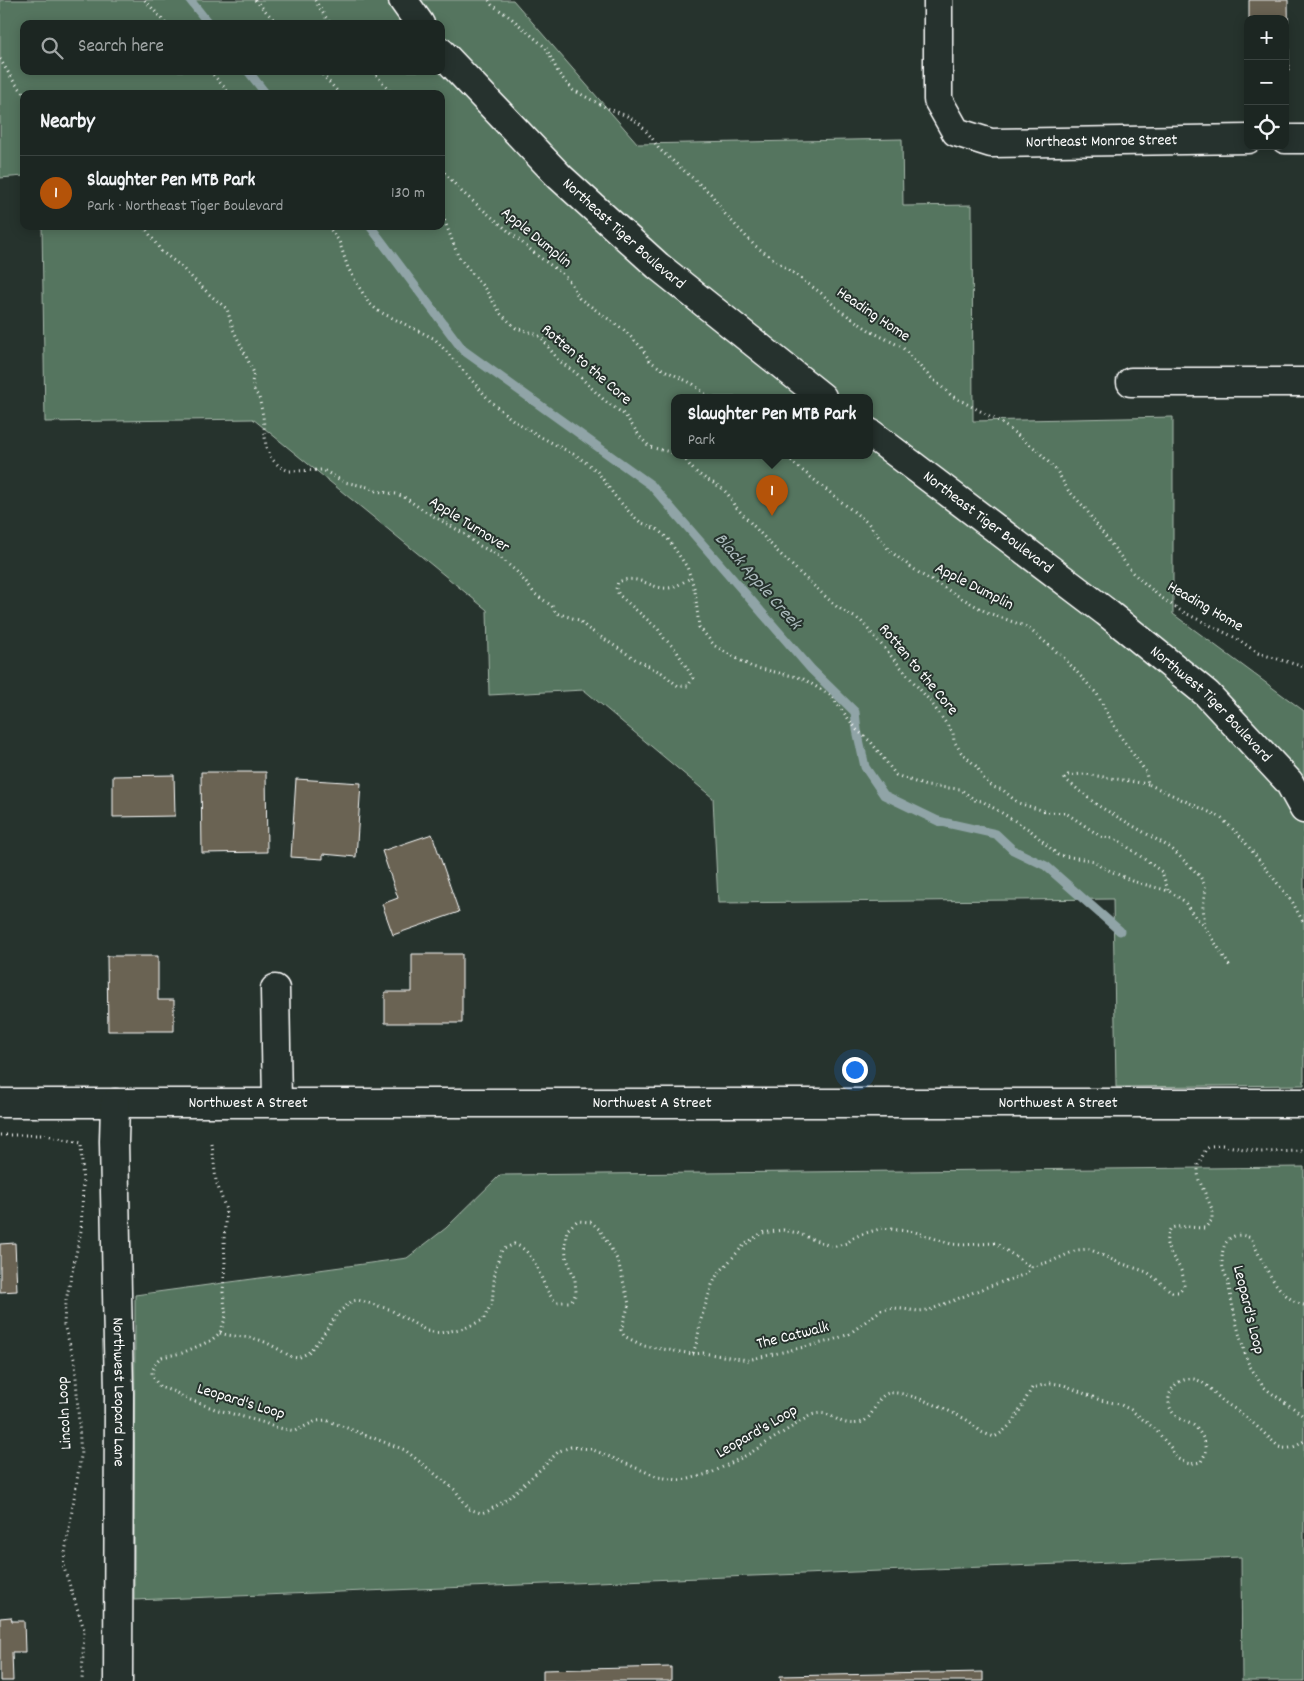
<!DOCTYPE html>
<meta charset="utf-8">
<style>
:root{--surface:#1c2622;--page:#252e2a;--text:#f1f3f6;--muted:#a0a5a5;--line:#3a4340;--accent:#b45309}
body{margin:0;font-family:Dekko,sans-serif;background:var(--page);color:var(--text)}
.controls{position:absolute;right:15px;top:15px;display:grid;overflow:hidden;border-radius:10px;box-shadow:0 2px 12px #0003}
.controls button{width:45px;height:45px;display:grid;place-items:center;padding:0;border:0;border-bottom:1px solid var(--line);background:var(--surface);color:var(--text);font:25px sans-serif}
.you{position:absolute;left:854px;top:1069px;width:18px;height:18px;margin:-12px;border:4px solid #fff;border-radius:50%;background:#1a73e8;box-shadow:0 0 0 8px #1a73e833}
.badge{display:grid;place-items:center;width:32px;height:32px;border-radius:50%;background:var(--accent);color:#fff;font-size:16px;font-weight:700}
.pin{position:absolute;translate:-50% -41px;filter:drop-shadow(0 1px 2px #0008)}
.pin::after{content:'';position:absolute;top:26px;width:18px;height:15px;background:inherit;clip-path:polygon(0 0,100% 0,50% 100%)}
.popup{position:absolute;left:671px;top:394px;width:202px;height:65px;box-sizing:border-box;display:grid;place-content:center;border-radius:10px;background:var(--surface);filter:drop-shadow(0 1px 4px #0005);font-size:16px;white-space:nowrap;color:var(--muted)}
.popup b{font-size:19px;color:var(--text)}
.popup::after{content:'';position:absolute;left:50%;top:100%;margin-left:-10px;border:10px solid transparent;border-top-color:var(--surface)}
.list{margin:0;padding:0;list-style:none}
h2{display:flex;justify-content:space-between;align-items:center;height:65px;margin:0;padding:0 20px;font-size:21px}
h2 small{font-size:16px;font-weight:400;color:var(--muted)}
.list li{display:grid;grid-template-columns:32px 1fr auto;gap:15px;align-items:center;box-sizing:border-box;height:75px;padding:0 20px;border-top:1px solid var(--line)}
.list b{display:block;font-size:19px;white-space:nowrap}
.list p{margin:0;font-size:16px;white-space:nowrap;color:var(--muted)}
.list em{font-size:16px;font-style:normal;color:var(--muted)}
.icon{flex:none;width:28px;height:28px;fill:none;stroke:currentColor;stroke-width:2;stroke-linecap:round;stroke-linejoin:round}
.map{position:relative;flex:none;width:1304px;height:1681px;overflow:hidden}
.search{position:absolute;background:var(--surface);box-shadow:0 2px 12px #0003;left:20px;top:20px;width:425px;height:55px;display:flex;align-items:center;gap:12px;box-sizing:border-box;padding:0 18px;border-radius:10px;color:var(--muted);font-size:19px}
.panel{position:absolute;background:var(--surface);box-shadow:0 2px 12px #0003;left:20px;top:90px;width:425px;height:140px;border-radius:10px}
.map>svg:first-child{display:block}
.green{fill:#54755e;stroke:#aabaae;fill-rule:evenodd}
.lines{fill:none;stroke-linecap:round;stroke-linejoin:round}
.stream{stroke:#90a4a7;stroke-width:9}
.building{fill:#6a6352;stroke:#fff}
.minor-casing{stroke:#fff;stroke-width:31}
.path{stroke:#fff;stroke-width:3;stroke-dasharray:1 4;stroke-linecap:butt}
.minor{stroke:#26332d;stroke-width:28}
.labels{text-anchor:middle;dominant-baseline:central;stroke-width:4;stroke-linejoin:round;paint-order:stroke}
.street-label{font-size:16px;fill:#fff;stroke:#26332d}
.water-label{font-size:18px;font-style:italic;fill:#acbbbd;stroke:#26332d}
</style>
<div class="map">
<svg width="1304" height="1681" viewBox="0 0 1304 1681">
<rect width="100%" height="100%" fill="#26332d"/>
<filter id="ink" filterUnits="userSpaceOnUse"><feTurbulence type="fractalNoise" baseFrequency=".02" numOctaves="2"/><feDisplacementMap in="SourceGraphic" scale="10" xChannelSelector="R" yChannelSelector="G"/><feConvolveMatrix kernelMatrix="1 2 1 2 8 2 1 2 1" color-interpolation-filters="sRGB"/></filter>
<g filter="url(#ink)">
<g class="green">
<path d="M 0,0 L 513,0 L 638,144 L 902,139 L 903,206 L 972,205 L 973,421 L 1173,417 L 1173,614 L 1304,711 L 1304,1085 L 1116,1087 L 1113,899 L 718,903 L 713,798 L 584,690 L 489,695 L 487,610 L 253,419 L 45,422 L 42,226 L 441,226 L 441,94 L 24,94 L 24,176 L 0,178 ZM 24,24 L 441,24 L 441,71 L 24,71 ZM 674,397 L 870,397 L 870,455 L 674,455 Z"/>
<path d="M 1304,1167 L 1304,1681 L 1242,1681 L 1241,1557 L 134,1600 L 135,1295 L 407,1258 L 446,1228 L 500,1175 Z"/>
</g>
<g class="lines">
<g class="stream">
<path d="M 190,0 L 209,24"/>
<path d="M 248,71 L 266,94"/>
<path d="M 370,226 L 463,350 L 651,485 L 811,669 L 855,712 L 857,730 L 865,767 L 884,795 L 938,821 L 996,834 L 1013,850 L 1046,866 L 1120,931"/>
</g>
</g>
<g class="building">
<path d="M 1249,0 L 1288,0 L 1289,70 L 1285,70 L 1285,19 L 1249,19 Z"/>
<path d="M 201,772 L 266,772 L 267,852 L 202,853 Z"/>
<path d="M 174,775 L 175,816 L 113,817 L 113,776 Z"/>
<path d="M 296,779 L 361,783 L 356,857 L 323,854 L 323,859 L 291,857 Z"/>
<path d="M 432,834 L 459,912 L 393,935 L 382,904 L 398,898 L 382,851 Z"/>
<path d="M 412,954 L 462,954 L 462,1023 L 385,1023 L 385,992 L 412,992 Z"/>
<path d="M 107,956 L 158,956 L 158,1000 L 174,1000 L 174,1031 L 108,1031 Z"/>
<path d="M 15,1243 L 17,1291 L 0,1292 L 0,1244 Z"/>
<path d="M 11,1617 L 12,1621 L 24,1621 L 25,1652 L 12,1652 L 13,1681 L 0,1681 L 0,1618 Z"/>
<path d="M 671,1667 L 671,1681 L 543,1681 L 543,1670 Z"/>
<path d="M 983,1672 L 983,1681 L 781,1681 L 780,1676 Z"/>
</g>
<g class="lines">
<g class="minor-casing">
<g id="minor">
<path d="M 403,0 L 420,24"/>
<path id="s1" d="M 938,0 L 938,100 L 956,132 L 991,143 L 1248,139"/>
<path id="s2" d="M 441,52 L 560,177 L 658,266 L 822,397"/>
<path d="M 1285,139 L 1304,139"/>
<path d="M 1131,382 L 1304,382"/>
<path id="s3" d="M 870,433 L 1106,612 L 1207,694 L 1289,782 L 1304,809"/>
<path d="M 275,989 L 277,1102"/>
<path id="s4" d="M 0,1103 L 1304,1103"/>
<path id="s5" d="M 115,1103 L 114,1141 L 119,1393 L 118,1681"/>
</g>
</g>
<g class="path">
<path d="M 145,0 L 166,24"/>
<path d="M 255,0 L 278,24"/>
<path d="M 315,0 L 324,15 L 331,24"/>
<path d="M 489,0 L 492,5 L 510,17 L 546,48 L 559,74 L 573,90 L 607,108 L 627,116 L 639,123 L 652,138 L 659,149 L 711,194 L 724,213 L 754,245 L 821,293 L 839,310 L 872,332 L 902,347 L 927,374 L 952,396 L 999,421 L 1037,450 L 1057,471 L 1068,490 L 1085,508 L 1096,524 L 1133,573 L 1159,596 L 1181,611 L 1236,638 L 1258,653 L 1304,667"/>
<path d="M 0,59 L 14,82 L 25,94"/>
<path d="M 210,71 L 230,94"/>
<path d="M 319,71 L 340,94"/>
<path d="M 373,71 L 392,94"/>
<path d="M 441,169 L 462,192 L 538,256 L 560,272 L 571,283 L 579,298 L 624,330 L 641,347 L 650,361 L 660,368 L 693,384 L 709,397"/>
<path d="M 441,211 L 458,256 L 485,289 L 501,314 L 516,328 L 533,333 L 541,337 L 558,360 L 576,373 L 605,401 L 625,415 L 641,438 L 650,447 L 674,453"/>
<path d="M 144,226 L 161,251 L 178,264 L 209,294 L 227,309 L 233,329 L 254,373 L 252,382 L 255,392 L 259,397 L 263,416 L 266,447 L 271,458 L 280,467 L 289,471 L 323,470 L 344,482 L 368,487 L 376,491 L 396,494 L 404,497 L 423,510 L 463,533 L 478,545 L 496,554 L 517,572 L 535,594 L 552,606 L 556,613 L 579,620 L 587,628 L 635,659 L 662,673 L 678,686 L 688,686 L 693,678 L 676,650 L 664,638 L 658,629 L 619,595 L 616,589 L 618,582 C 639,573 651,590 669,588 C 677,587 684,581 691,578"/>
<path d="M 328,226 L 339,241 L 348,268 L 368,302 L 378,311 L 435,339 L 492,403 L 513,420 L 541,437 L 577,456 L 597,471 L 614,495 L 631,514 L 640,522 L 658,530 L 668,539 L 687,567 L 691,578 L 695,591 L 699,627 L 715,646 L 752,667 L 802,678 L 831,696 L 857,730 L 871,742 L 896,775 L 926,786 L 960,789 L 975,800 L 982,801 L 1030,830 L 1058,855 L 1095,861 L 1100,866 L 1132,881 L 1169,891 L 1184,901 L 1192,913 L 1205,927 L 1231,968"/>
<path d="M 679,455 L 682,455 C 686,460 690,467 695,471 C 710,484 725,484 734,505 L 777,551 L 803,576 L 837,607 L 861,621 L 930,701 L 953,733 L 954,741 L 961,752 L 977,767 L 983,778 L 993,787 L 1003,790 L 1018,803 L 1048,812 L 1066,813 L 1100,836 L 1118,840 L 1162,872 L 1168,890"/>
<path d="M 783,455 L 868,523 L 889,550 L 900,559 L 922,575 L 986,612 L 1027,627 L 1064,658 L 1097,694 L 1118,733 L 1146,772 L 1148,784 L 1220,817 L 1241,837 L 1293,903 L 1304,924"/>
<path d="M 1148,784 L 1085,774 L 1068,775 L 1065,779 L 1097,805 L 1171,848 L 1200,876 L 1206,888 L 1203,907 L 1205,926"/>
<path d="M 0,1135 L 46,1135 L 81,1143 L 83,1187 L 81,1231 L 65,1305 L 64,1325 L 75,1362 L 81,1456 L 63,1565 L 84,1629 L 82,1681"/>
<path d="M 212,1144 L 216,1181 L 226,1210 L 224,1240 L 225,1262 L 223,1292 L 226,1316 L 220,1333 L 210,1341 L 182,1353 L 162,1357 L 158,1360 L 152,1371 L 152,1376 L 160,1387 L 175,1392 L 185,1398 L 215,1409 L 265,1423 L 274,1427 L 295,1431 L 316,1421 L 326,1420 L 405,1450 L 455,1490 L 469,1509 L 481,1513 L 488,1511 L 506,1500 L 542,1468 L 559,1451 L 571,1447 L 591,1449 L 658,1477 L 678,1480 L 689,1479 L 711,1473 L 747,1455 L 811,1415 C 834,1408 835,1427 858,1423 C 874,1421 873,1401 886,1394 C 900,1387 950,1411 965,1419 C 971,1422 975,1427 980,1431 C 984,1434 990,1435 994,1437 C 1014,1428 1021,1406 1032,1388 L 1051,1383 L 1064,1385 L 1100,1400 L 1119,1404 L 1131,1410 L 1155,1429 L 1171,1448 L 1176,1458 L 1186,1463 L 1191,1464 L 1201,1462 C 1202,1459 1205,1455 1206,1452 C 1208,1444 1199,1429 1193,1425 C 1187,1422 1177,1419 1173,1413 C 1163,1399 1172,1381 1188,1379 C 1203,1377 1213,1393 1223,1401 C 1229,1406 1236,1409 1242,1414 C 1255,1424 1267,1436 1279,1447 C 1289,1450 1296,1447 1304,1441"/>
<path d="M 1304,1305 C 1277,1299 1262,1260 1251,1238 C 1228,1228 1219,1247 1223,1268 C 1224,1273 1227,1277 1228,1282 C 1232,1304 1236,1325 1243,1346 C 1245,1353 1247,1362 1251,1368 C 1255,1374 1259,1382 1264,1387 C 1276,1398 1292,1405 1304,1417"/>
<path d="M 220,1333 C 232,1337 244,1336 256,1339 C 268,1342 281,1351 292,1357 L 298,1358 L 308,1353 L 320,1339 L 338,1313 L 352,1301 L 358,1300 L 389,1309 L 427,1331 L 440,1333 L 465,1328 L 483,1320 L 492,1303 L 495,1271 L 499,1257 L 502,1250 L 514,1244 C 540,1253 538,1285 556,1302 L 569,1302 L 574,1298 L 576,1292 L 575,1280 L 566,1256 L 565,1243 L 567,1230 L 577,1221 L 591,1222 L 600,1230 L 618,1261 L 629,1304 L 621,1330 L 624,1336 L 644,1346 L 693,1354 L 697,1341 L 701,1319 L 712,1285 L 717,1275 L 744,1245 L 762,1233 L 783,1230 L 797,1233 L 830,1246 L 836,1246 L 847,1243 L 853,1238 L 862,1234 L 883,1228 L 915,1232 L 951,1244 L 962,1245 L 995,1243 L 1031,1267 L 1052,1261 L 1077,1250 L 1089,1249 L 1117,1262 L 1147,1272 L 1172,1292 L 1179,1292 L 1184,1286 C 1185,1259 1156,1252 1171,1228 C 1183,1225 1193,1228 1205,1228 L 1212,1220 L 1212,1209 L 1199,1180 L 1198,1173 L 1198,1165 L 1206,1149 L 1211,1146 L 1222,1145 L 1260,1152 L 1304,1151"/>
<path d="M 693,1354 L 703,1353 L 748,1360 L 830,1341 L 849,1334 L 881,1310 L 894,1308 L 918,1311 L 930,1310 L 984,1288 L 1026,1274 L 1031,1267"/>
</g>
<use href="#minor" class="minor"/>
</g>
</g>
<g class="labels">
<g class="street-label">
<text stroke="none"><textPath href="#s1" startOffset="284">Northeast Monroe Street</textPath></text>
<text stroke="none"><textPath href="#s2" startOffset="258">Northeast Tiger Boulevard</textPath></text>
<text transform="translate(536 238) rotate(39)">Apple Dumplin</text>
<text transform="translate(873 315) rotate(34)">Heading Home</text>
<text transform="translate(586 365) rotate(41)">Rotten to the Core</text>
<text stroke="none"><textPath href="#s3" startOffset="148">Northeast Tiger Boulevard</textPath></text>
<text transform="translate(469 525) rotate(32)">Apple Turnover</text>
<text transform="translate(974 587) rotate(27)">Apple Dumplin</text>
<text transform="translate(1205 607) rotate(30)">Heading Home</text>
<text transform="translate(918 670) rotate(50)">Rotten to the Core</text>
<text stroke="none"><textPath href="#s3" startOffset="436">Northwest Tiger Boulevard</textPath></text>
<text stroke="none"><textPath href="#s4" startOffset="248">Northwest A Street</textPath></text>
<text stroke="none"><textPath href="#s4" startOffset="652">Northwest A Street</textPath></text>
<text stroke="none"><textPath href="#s4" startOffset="1058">Northwest A Street</textPath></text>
<text transform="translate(1248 1310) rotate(76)">Leopard's Loop</text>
<text transform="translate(793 1336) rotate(-14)">The Catwalk</text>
<text stroke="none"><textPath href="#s5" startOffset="289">Northwest Leopard Lane</textPath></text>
<text transform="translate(241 1402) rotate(17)">Leopard's Loop</text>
<text transform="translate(65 1413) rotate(-93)">Lincoln Loop</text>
<text transform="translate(757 1432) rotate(-30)">Leopard's Loop</text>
</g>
<g class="water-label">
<text transform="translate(757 582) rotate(49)">Black Apple Creek</text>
</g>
</g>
</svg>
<div class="controls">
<button>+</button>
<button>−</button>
<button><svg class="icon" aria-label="locate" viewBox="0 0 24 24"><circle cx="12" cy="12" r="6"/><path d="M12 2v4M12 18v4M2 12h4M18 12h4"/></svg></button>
</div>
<div class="you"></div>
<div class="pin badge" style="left:772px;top:516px">1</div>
<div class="popup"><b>Slaughter Pen MTB Park</b>Park</div>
<div class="search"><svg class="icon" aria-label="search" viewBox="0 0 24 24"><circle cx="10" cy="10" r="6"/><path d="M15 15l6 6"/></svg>Search here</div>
<section class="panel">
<h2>Nearby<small></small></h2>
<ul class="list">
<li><span class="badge">1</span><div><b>Slaughter Pen MTB Park</b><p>Park · Northeast Tiger Boulevard</p></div><em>130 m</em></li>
</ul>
</section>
</div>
